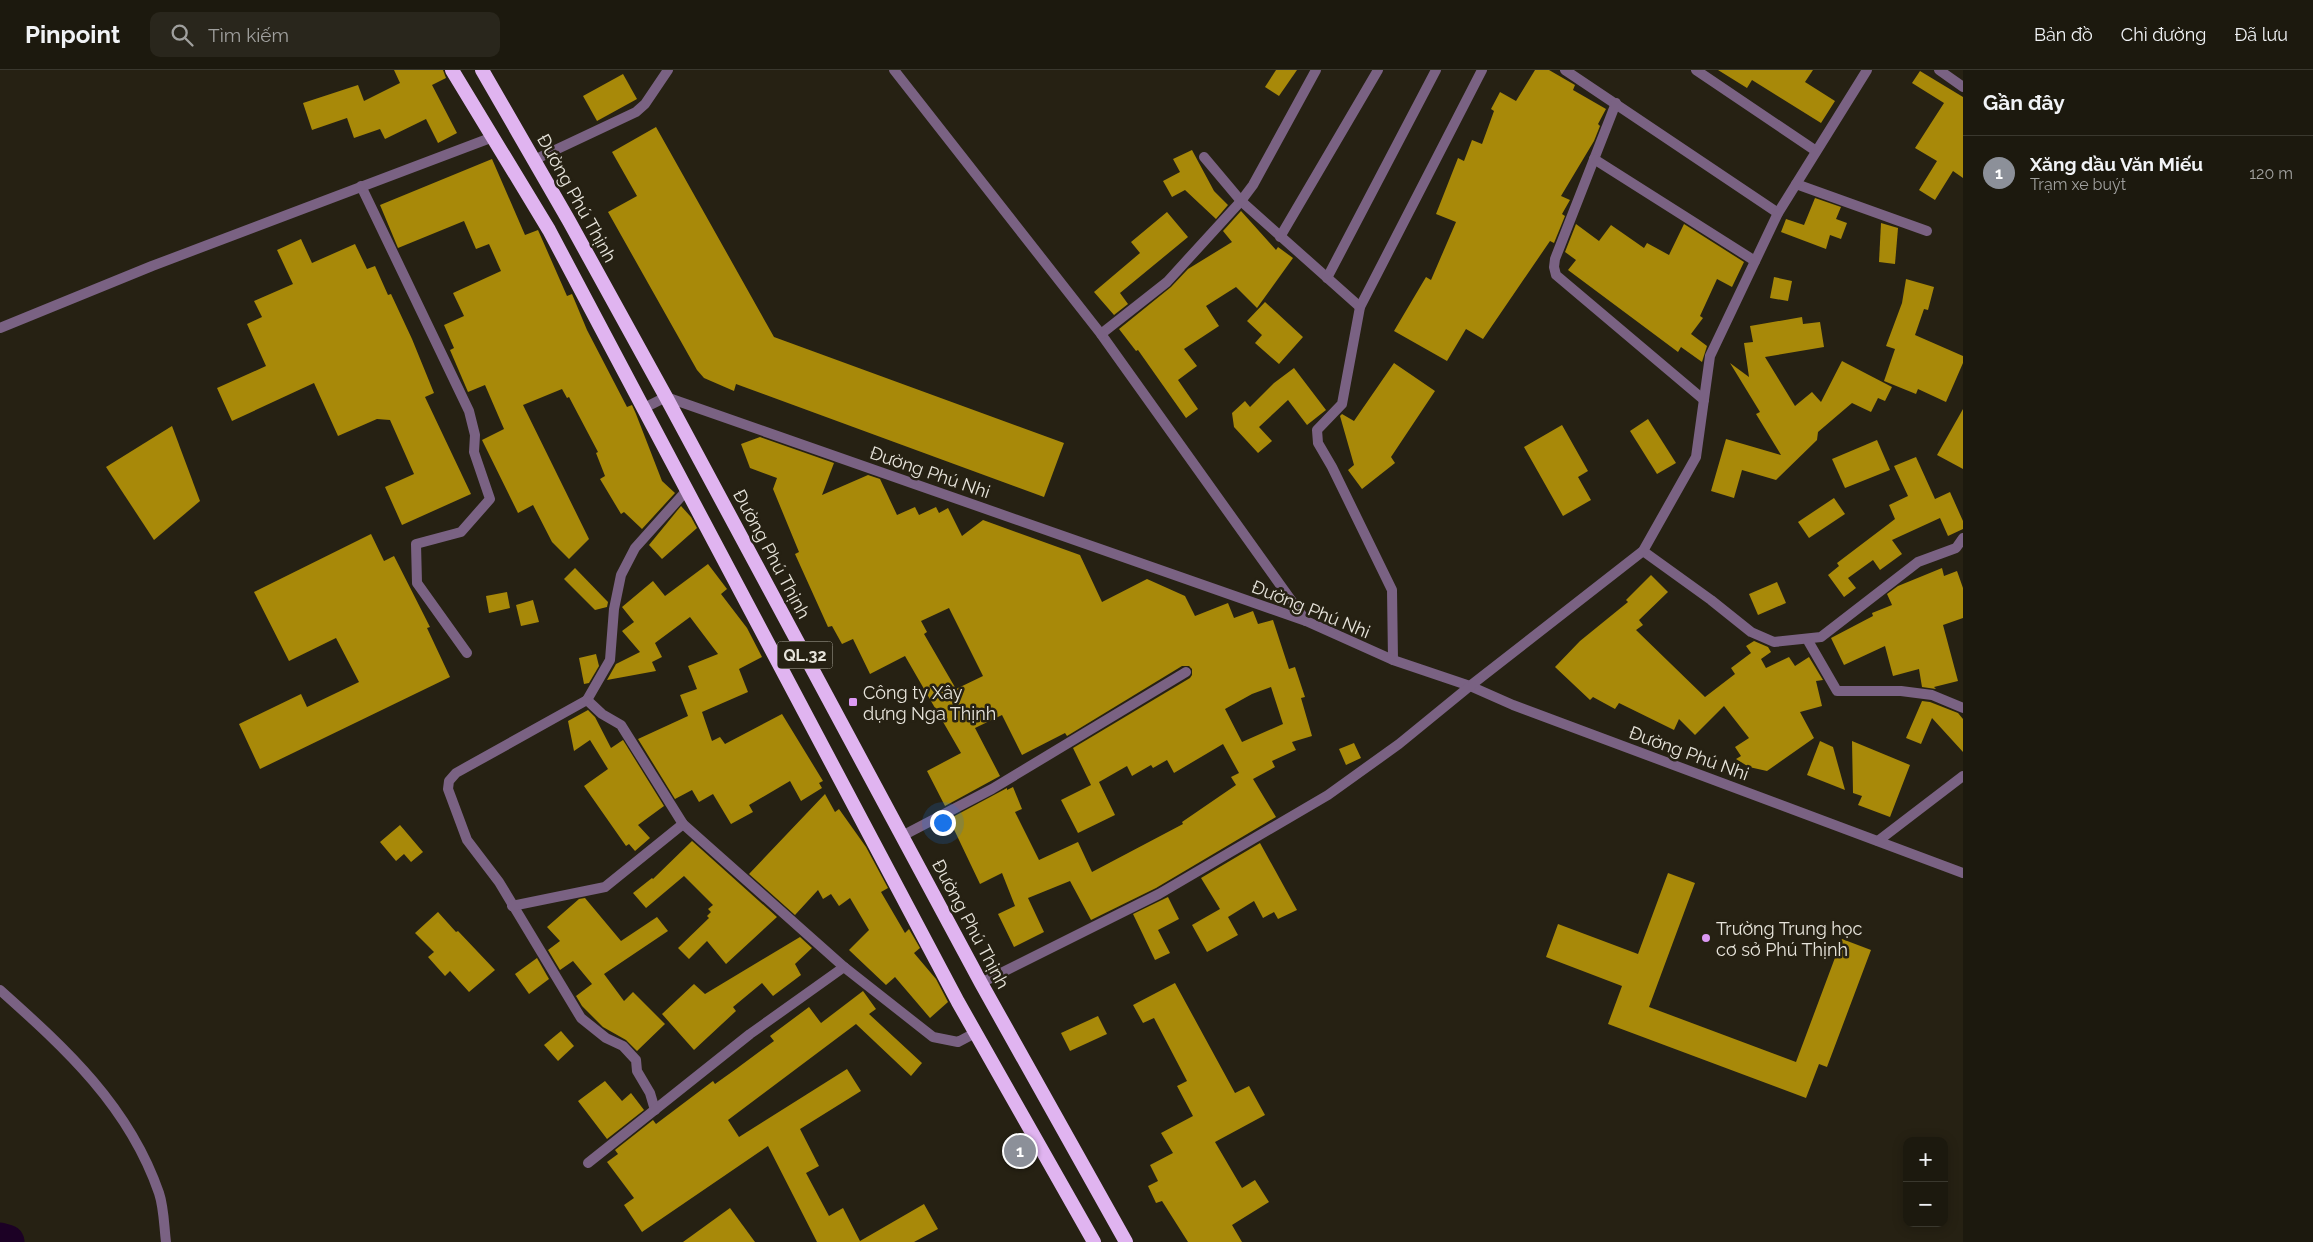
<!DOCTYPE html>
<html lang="vi">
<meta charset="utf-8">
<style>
:root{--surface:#1c190e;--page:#29261c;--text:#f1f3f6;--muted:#a0a09e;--line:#3a382e;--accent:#8c9099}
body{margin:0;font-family:Raleway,sans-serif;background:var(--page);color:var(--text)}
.controls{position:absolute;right:15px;bottom:15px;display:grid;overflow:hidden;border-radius:10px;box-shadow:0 2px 12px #0003}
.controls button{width:45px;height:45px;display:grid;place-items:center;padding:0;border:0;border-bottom:1px solid var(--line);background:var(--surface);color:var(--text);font:25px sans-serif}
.you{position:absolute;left:942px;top:752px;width:18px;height:18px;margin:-12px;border:4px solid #fff;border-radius:50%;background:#1a73e8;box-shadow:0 0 0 8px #1a73e833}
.badge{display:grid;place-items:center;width:32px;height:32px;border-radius:50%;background:var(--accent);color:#fff;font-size:16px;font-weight:700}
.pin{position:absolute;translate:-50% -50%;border:2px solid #fff;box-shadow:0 1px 5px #0006}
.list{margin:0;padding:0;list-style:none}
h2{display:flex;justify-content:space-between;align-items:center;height:65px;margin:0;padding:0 20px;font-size:21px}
h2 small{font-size:16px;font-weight:400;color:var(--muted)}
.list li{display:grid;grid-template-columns:32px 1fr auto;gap:15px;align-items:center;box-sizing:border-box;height:75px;padding:0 20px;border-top:1px solid var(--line)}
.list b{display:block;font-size:19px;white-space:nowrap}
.list p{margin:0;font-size:16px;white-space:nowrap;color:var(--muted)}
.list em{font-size:16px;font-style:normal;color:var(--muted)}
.icon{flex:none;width:28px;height:28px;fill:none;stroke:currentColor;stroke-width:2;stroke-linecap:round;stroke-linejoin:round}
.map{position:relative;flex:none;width:1963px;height:1172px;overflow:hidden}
header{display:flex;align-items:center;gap:30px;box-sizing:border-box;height:70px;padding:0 25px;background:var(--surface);border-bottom:1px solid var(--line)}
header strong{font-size:24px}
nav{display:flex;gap:28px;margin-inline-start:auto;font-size:18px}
.search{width:350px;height:45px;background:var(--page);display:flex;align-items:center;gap:12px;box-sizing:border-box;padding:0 18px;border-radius:10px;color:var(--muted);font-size:19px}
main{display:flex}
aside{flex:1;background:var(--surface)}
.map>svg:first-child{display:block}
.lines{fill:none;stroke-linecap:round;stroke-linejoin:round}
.river{stroke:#1c0125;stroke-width:35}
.building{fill:#a88909;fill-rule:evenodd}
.minor{stroke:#7a6283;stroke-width:10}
.tertiary{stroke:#7a6283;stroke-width:10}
.trunk{stroke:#e0b4f0;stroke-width:14}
.poi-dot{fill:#dc99f4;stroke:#262113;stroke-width:2}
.labels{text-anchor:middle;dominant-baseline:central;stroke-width:5;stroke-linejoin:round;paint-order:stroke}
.shield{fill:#262113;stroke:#adaa9f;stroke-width:1}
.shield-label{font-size:16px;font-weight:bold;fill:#e7e4db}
.street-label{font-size:18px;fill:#e7e4db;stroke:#262113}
.poi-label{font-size:18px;fill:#e7e4db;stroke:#262113;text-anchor:start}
</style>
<header>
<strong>Pinpoint</strong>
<div class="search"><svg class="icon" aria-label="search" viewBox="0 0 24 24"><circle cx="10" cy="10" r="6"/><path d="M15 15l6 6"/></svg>Tìm kiếm</div>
<nav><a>Bản đồ</a><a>Chỉ đường</a><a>Đã lưu</a></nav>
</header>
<main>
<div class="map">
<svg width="1963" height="1172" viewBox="0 0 1963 1172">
<rect width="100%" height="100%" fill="#262113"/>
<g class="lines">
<path class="river" d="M 0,1170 L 7,1172"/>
</g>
<g class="building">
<path d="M 394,0 L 443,0 L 446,8 L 432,15 L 457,63 L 438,73 L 426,49 L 385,69 L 380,59 L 354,68 L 347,48 L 312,60 L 303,33 L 358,15 L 364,31 L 400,13 Z"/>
<path d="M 1276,0 L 1297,0 L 1279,26 L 1265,17 Z"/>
<path d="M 1535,0 L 1549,0 L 1575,15 L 1573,20 L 1606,39 L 1598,54 L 1600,56 L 1594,71 L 1561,126 L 1570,130 L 1562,144 L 1565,146 L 1554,173 L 1550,171 L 1483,269 L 1466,259 L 1447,291 L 1394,261 L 1426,207 L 1431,210 L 1456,152 L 1436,144 L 1458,88 L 1464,91 L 1472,70 L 1482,74 L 1494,41 L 1491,39 L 1500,22 L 1516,31 Z"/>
<path d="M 1718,0 L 1813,0 L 1805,12 L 1835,31 L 1821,53 L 1752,10 L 1747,18 Z"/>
<path d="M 1920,1 L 1963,27 L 1963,108 L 1953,101 L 1935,130 L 1919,120 L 1937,91 L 1915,78 L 1944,33 L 1912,13 Z"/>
<path d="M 623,4 L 637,29 L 597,51 L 583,26 Z"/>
<path d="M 656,57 L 774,267 L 1064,373 L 1044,427 L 736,314 L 734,321 L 704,308 L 697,300 L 608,142 L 637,126 L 612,82 Z"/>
<path d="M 1192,80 L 1214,121 L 1228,135 L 1216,149 L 1185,120 L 1172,127 L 1163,111 L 1180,102 L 1173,89 Z"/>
<path d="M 492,89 L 525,165 L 538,160 L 567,226 L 572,224 L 587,260 L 627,337 L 632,335 L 636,344 L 662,411 L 675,423 L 642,459 L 624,442 L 621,444 L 600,409 L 605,406 L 596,383 L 598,382 L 569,327 L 567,328 L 562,319 L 523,335 L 589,469 L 569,489 L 552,472 L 533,435 L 518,443 L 482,370 L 504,359 L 485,315 L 468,322 L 450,280 L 454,278 L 444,255 L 464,246 L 453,223 L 501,201 L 489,174 L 476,179 L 464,151 L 398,178 L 380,135 Z"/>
<path d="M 1815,128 L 1841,137 L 1836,149 L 1847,153 L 1841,169 L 1830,165 L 1826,179 L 1781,162 L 1786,149 L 1804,155 Z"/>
<path d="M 1241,141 L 1276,180 L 1278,177 L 1293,188 L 1257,238 L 1236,217 L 1206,236 L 1219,256 L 1184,279 L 1197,296 L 1178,310 L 1198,339 L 1186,348 L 1138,280 L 1136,281 L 1119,259 L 1171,217 L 1188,199 L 1232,172 L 1223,161 Z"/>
<path d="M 1167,142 L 1188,167 L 1120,223 L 1128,234 L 1114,245 L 1094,222 L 1140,183 L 1131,172 Z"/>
<path d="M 1881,153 L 1898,158 L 1895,194 L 1879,192 Z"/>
<path d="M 1576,154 L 1599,171 L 1611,155 L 1644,178 L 1647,173 L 1669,185 L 1684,154 L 1744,192 L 1732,217 L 1717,209 L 1700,246 L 1703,248 L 1691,264 L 1707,276 L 1702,292 L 1681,277 L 1678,282 L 1568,200 L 1576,190 L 1565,182 Z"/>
<path d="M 301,169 L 312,193 L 355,174 L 367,199 L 375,196 L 388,225 L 391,224 L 412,269 L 434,323 L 425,327 L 471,424 L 402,455 L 385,417 L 414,404 L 390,350 L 377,349 L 338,366 L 314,313 L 232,351 L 217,318 L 266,296 L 247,254 L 262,247 L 254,231 L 293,214 L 277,180 Z"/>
<path d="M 1774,207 L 1792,211 L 1788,231 L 1770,228 Z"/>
<path d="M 1906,209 L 1934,217 L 1928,240 L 1924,239 L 1915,265 L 1963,286 L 1963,293 L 1946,332 L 1918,319 L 1916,324 L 1884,311 L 1895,279 L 1886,276 L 1902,233 Z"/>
<path d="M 1265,232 L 1303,267 L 1279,294 L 1255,273 L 1262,265 L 1247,251 Z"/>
<path d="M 1802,247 L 1803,254 L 1820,252 L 1824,277 L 1765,287 L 1795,336 L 1812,322 L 1821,332 L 1842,291 L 1892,317 L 1885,331 L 1878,328 L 1871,342 L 1852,333 L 1818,362 L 1817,370 L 1776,410 L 1742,400 L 1734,428 L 1711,421 L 1726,369 L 1781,385 L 1756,344 L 1760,342 L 1730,293 L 1749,307 L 1744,273 L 1753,272 L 1750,256 Z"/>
<path d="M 1394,293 L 1435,321 L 1391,387 L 1395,393 L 1362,419 L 1348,400 L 1354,395 L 1340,346 L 1342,344 L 1354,351 Z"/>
<path d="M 1294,298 L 1326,340 L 1307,355 L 1288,330 L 1259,357 L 1272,371 L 1258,383 L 1234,357 L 1232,343 L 1245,331 L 1250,337 L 1274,313 Z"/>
<path d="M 1963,339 L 1963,399 L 1937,385 Z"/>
<path d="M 1648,349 L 1676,393 L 1657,404 L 1630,361 Z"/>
<path d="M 1562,355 L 1588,401 L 1578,407 L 1591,430 L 1563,446 L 1524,377 Z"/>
<path d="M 172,356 L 200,431 L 154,470 L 106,397 Z"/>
<path d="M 760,367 L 834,393 L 822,425 L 868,405 L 880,409 L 897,445 L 915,437 L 919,445 L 936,437 L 939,443 L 948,438 L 962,466 L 983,450 L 1080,485 L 1102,532 L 1147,509 L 1185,526 L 1195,546 L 1228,533 L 1234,548 L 1253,541 L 1258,554 L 1273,550 L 1289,599 L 1295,597 L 1305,627 L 1301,628 L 1312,666 L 1292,672 L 1296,680 L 1272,691 L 1275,697 L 1253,709 L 1276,747 L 1156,818 L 1091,850 L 1070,811 L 1028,828 L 1044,862 L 1014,877 L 998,844 L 1015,836 L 1002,803 L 980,814 L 949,749 L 1007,718 L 1007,720 L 1013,717 L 1022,739 L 1015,742 L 1039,790 L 1078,772 L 1092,802 L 1183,754 L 1182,752 L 1236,715 L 1231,707 L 1239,703 L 1223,674 L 1174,703 L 1167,690 L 1153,698 L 1151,695 L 1132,706 L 1127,696 L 1099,712 L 1115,745 L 1078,763 L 1061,730 L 1091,715 L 1073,678 L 1190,608 L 1192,605 L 1192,599 L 1189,596 L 1182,596 L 1067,666 L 1065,663 L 1022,685 L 1002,645 L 975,658 L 1000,706 L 945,736 L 927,701 L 961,683 L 905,586 L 870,604 L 853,569 L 842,574 L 832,556 L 828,557 L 795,484 L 799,482 L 773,419 L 777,408 L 750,398 L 741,374 ZM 949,538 L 983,606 L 956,619 L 924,564 L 927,562 L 921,551 ZM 1271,617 L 1283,654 L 1242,672 L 1225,639 L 1252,624 Z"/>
<path d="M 1877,370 L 1890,400 L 1845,418 L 1832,389 Z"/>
<path d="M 1916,387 L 1935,429 L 1950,422 L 1963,451 L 1963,459 L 1948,466 L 1940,448 L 1892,470 L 1902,484 L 1880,500 L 1873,490 L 1848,508 L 1856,518 L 1844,527 L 1828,505 L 1839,496 L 1837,493 L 1895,449 L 1889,435 L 1908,426 L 1894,396 Z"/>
<path d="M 1834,428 L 1845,444 L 1809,468 L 1798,452 Z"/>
<path d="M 681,436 L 691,447 L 697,458 L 662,489 L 649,475 Z"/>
<path d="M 371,464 L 384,491 L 394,486 L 430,557 L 427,558 L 450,607 L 260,699 L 239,654 L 301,624 L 307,637 L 359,612 L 336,568 L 289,591 L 254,522 Z"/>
<path d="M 708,494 L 727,519 L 721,524 L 747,558 L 762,587 L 739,599 L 748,622 L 702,642 L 712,671 L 720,667 L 725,674 L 782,644 L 823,711 L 819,713 L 822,718 L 801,731 L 790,711 L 749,735 L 753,742 L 731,754 L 713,724 L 699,732 L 692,720 L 675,729 L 638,669 L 688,646 L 680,625 L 697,619 L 688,596 L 718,584 L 690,547 L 655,573 L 662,587 L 652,592 L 656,601 L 607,610 L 616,594 L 640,582 L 622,561 L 634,552 L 622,537 L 653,511 L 665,526 Z"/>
<path d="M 575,498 L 608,532 L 607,537 L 595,540 L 564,509 Z"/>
<path d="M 1942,498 L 1944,506 L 1957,501 L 1963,518 L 1963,548 L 1943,555 L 1958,611 L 1934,617 L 1936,619 L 1922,617 L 1919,599 L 1893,606 L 1885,576 L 1844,595 L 1831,568 L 1873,546 L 1872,543 L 1892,535 L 1887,524 L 1898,516 Z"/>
<path d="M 1651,505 L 1668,522 L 1639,550 L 1643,555 L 1636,560 L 1705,627 L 1735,604 L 1731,598 L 1751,583 L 1746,576 L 1754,571 L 1768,577 L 1771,582 L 1761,589 L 1766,598 L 1789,587 L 1795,596 L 1809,587 L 1823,610 L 1816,611 L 1822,636 L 1800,642 L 1814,668 L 1767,701 L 1749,697 L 1736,689 L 1741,686 L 1735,677 L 1749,668 L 1724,636 L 1695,665 L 1679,649 L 1674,660 L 1619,633 L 1615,639 L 1593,627 L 1590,630 L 1555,597 L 1580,571 L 1628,532 L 1626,530 Z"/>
<path d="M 1777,512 L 1786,533 L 1758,545 L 1749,524 Z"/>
<path d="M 507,522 L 510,538 L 489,543 L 486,526 Z"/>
<path d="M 533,530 L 539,552 L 521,556 L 516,535 Z"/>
<path d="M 596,584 L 599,596 L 589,613 L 584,614 L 579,588 Z"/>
<path d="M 1922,631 L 1930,632 L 1958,643 L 1963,649 L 1963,682 L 1932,648 L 1921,674 L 1906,668 Z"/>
<path d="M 588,640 L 595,647 L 611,678 L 623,670 L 664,736 L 638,755 L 650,768 L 635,781 L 629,774 L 626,776 L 584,716 L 608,699 L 590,670 L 574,681 L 568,651 Z"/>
<path d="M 1820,671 L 1833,677 L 1845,720 L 1807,705 Z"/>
<path d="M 1852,671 L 1910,695 L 1890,747 L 1858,735 L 1862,726 L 1853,723 Z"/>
<path d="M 1354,673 L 1361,688 L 1346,695 L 1339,679 Z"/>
<path d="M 825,724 L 835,742 L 839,739 L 866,777 L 888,818 L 881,822 L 905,863 L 909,859 L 920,878 L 914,883 L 936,909 L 948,932 L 930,948 L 895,907 L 886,915 L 849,880 L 869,860 L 850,828 L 839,836 L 831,824 L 823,829 L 818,820 L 795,845 L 749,804 Z"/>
<path d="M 400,755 L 423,782 L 411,792 L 404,784 L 396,791 L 380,772 Z"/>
<path d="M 692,771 L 777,847 L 726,894 L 707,871 L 689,889 L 678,878 L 709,848 L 707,846 L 711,842 L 708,839 L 713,835 L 684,806 L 646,838 L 633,823 L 652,808 L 653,809 Z"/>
<path d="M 1260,773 L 1297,840 L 1278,849 L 1274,842 L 1263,848 L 1254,831 L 1228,847 L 1238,865 L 1207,882 L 1192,855 L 1220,839 L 1201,808 Z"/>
<path d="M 1668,803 L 1695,813 L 1649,937 L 1796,992 L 1842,869 L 1871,880 L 1827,997 L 1819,994 L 1806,1028 L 1608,954 L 1622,916 L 1546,887 L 1558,854 L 1638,884 Z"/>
<path d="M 1168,827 L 1179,849 L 1158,860 L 1170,883 L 1155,890 L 1133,844 Z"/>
<path d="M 585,828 L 621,871 L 657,847 L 668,861 L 604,904 L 624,931 L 633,922 L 665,954 L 637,981 L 626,970 L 603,957 L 582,936 L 576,926 L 592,914 L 573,891 L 560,900 L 548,880 L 560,871 L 547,857 L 579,829 Z"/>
<path d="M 438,842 L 456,862 L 458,861 L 495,900 L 469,922 L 450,901 L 445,906 L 436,896 L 428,887 L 434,882 L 415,863 Z"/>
<path d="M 800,867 L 812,878 L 795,894 L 801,905 L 773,926 L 762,913 L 733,937 L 736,941 L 694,980 L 662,944 L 694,914 L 705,924 Z"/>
<path d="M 537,888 L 549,909 L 529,924 L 515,904 Z"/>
<path d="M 1175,913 L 1235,1023 L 1249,1016 L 1265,1045 L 1215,1072 L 1242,1118 L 1255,1110 L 1269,1132 L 1232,1155 L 1242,1172 L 1188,1172 L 1162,1131 L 1156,1133 L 1148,1116 L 1158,1111 L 1150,1095 L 1173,1083 L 1161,1063 L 1193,1046 L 1177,1016 L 1187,1011 L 1154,948 L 1143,953 L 1133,935 Z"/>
<path d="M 863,921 L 876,939 L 869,944 L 922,993 L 911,1006 L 856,954 L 728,1050 L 739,1067 L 847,999 L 861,1021 L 800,1059 L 819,1096 L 806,1103 L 829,1146 L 843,1138 L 860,1171 L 924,1134 L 938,1159 L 914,1172 L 817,1172 L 768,1076 L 642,1162 L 624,1135 L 634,1128 L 607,1092 L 618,1084 L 615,1080 L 653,1050 L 656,1054 L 713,1011 L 715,1014 L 736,999 L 774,971 L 770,966 L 809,937 L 821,953 Z"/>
<path d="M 1098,946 L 1107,964 L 1070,981 L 1061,963 Z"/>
<path d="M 561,961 L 574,976 L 558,991 L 544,975 Z"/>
<path d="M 605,1011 L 622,1031 L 631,1023 L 644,1040 L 607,1069 L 578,1031 Z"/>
<path d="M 730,1138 L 755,1172 L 683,1172 Z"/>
</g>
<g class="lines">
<g class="minor">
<path d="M 894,0 L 1101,264 L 1306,551"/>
<path d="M 1565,0 L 1778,143"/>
<path d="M 1696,0 L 1816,81"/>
<path d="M 1939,0 L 1963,17"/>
<path d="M 1616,33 L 1555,189 L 1554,197 L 1556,205 L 1704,330"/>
<path d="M 1204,87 L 1241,131 L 1360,237"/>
<path d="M 1594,89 L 1755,191"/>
<path d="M 534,90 L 636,42 L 645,34 L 668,0"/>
<path d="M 1796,114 L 1927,161"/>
<path d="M 361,116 L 469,341 L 475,365 L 474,382 L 490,429 L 461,462 L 416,474 L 417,513 L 467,583"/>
<path d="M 1280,167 L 1378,0"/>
<path d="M 1327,208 L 1436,0"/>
<path d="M 0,258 L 152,196 L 493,67"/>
<path d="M 1101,264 L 1167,212 L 1241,131 L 1253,115 L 1316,0"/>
<path d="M 687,420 L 635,478 L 621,505 L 614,539 L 610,590 L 587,630 L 602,644 L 621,655 L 683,754 L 844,897 L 933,967 L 958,972 L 975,963"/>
<path d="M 1643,481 L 1711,530 L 1751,562 L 1774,572 L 1821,567 L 1918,492 L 1956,478 L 1963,468"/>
<path d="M 1807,569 L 1837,621 L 1901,621 L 1932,625 L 1963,638"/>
<path d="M 1393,590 L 1392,520 L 1332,397 L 1318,373 L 1317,360 L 1342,334 L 1360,237 L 1482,0"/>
<path d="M 587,630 L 456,703 L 449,711 L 448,719 L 467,770 L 499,812 L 581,948 L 606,968 L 623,976 L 636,990 L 637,1001 L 650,1023 L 655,1040"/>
<path d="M 902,766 L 992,719 L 1186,602"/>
<path d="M 1878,771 L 1963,706"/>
<path d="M 512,836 L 605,817 L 683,754"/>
<path d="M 0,920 C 66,979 129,1036 159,1123 C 164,1138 164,1156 166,1172"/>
<path d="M 588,1093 L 750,964 L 844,897"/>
</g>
<g class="tertiary">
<path d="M 644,338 L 666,327 L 1306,551 L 1393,590 L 1470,616 L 1513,635 L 1963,803"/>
<path d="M 981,913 L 1159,824 L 1328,725 L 1399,674 L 1470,616 L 1643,481 L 1696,387 L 1710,286 L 1778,143 L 1867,0"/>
</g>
<g class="trunk">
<path d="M 452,0 L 549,160 L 958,932 L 1094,1172"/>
<path d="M 482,0 L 569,151 L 666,327 L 981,913 L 1126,1172"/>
</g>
</g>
<g class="poi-dot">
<rect x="848" y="627" width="10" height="10" rx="2.5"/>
<circle cx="1706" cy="868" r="5"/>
</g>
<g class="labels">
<rect class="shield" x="777.5" y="571.5" width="55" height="27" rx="4"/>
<g class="shield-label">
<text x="805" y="585">QL.32</text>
</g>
<g class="street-label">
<text transform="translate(577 128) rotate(61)">Đường Phú Thịnh</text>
<text transform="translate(930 402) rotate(19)">Đường Phú Nhi</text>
<text transform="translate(772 484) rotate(62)">Đường Phú Thịnh</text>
<text transform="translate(1311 539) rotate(22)">Đường Phú Nhi</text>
<text transform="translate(1689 683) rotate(20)">Đường Phú Nhi</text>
<text transform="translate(971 854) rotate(62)">Đường Phú Thịnh</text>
</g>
<g class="poi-label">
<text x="863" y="622">Công ty Xây<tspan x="863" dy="21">dựng Nga Thịnh</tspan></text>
<text x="1716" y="858">Trường Trung học<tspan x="1716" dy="21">cơ sở Phú Thịnh</tspan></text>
</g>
</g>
</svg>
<div class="controls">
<button>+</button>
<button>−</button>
</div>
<div class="you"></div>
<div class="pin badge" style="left:1020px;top:1081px">1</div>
</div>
<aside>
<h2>Gần đây<small></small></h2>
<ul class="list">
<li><span class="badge">1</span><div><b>Xăng dầu Văn Miếu</b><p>Trạm xe buýt</p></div><em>120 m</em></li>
</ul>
</aside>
</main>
